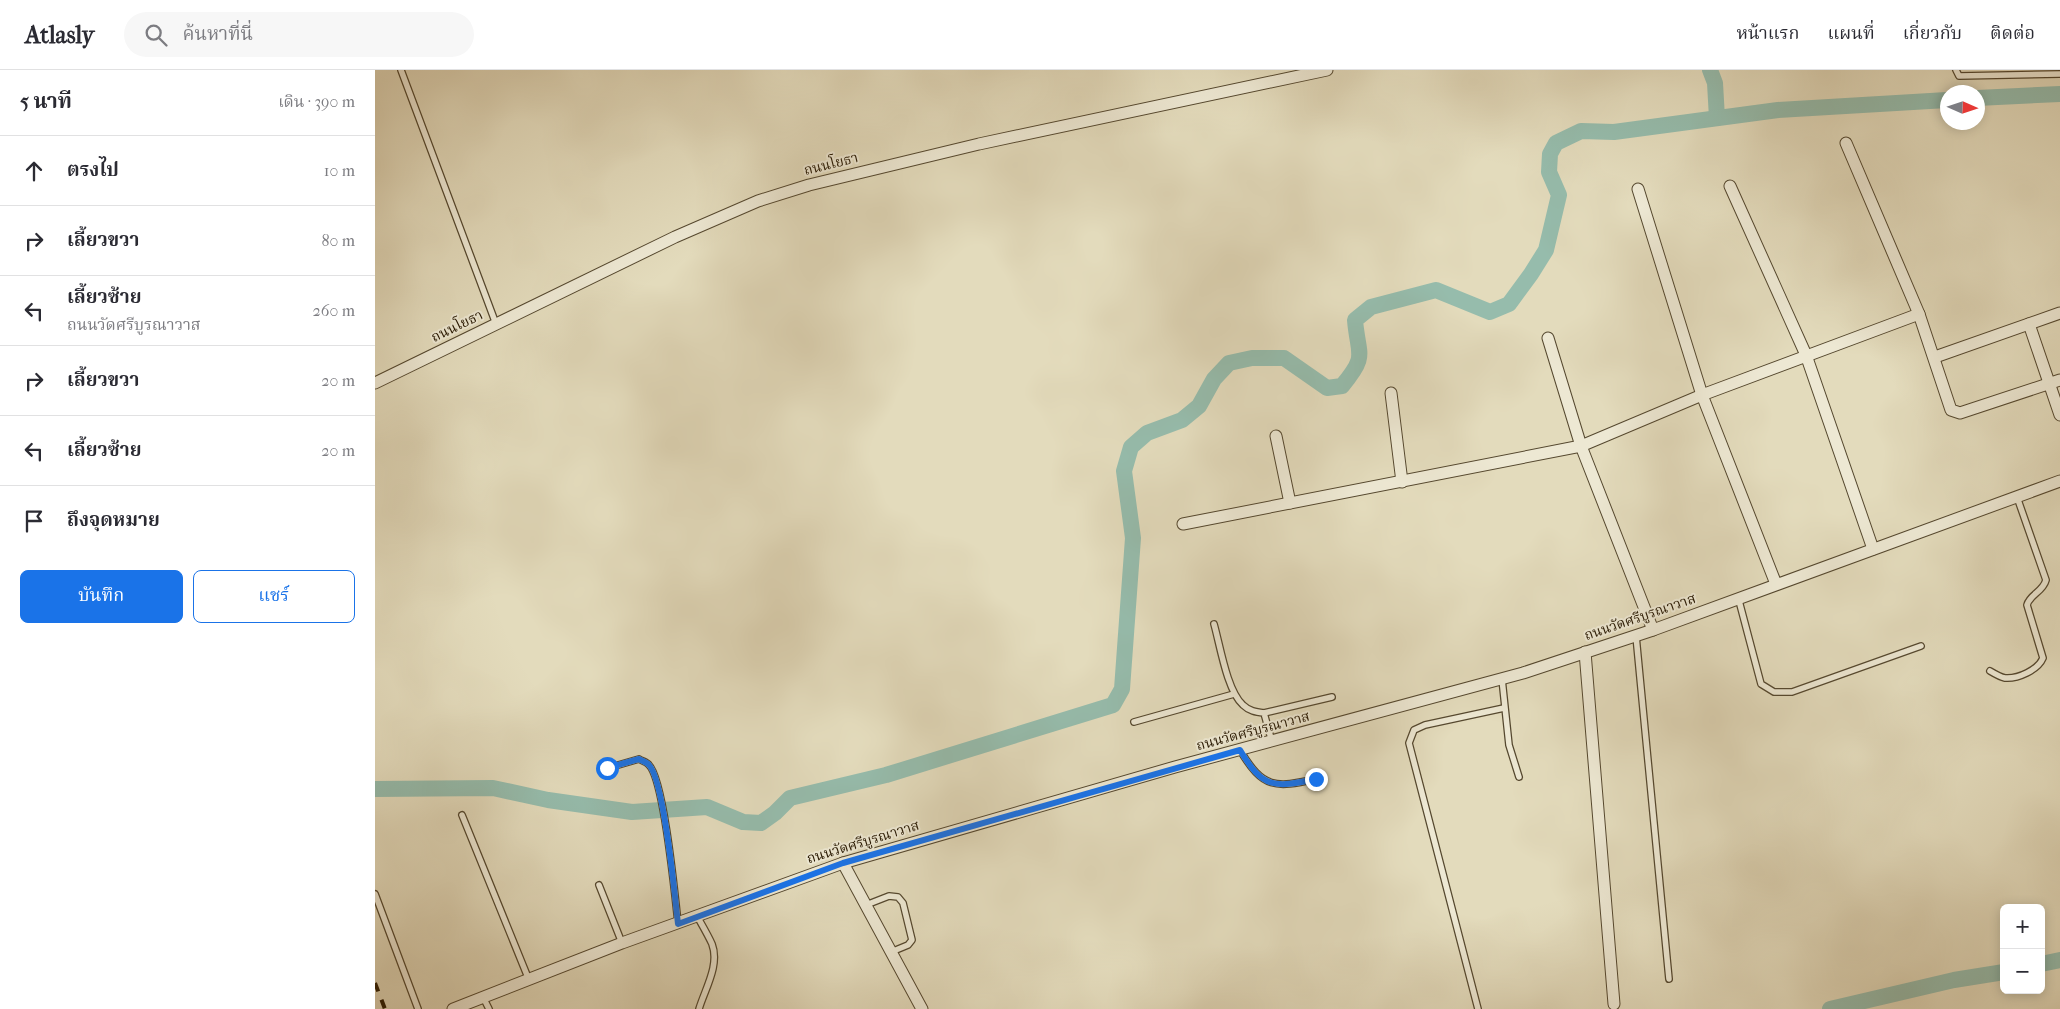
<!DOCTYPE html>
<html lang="th">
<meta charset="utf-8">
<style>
:root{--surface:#fff;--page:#f7f7f7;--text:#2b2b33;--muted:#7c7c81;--line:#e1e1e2;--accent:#1a73e8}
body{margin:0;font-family:"IM FELL French Canon","Noto Serif Thai",serif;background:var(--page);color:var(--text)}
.controls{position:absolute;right:15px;bottom:15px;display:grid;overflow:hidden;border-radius:8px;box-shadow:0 2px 12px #0003}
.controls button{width:45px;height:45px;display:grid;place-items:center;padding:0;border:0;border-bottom:1px solid var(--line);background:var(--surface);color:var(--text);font:25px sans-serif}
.compass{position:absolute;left:1565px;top:15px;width:45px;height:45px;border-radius:50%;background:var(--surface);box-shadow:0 2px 12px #0003;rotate:93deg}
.stop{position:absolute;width:15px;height:15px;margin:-11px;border:4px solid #1a73e8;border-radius:50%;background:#fff}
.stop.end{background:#1a73e8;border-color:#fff;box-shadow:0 1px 5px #0008}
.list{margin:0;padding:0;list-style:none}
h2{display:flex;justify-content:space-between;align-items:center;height:65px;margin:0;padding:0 20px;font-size:21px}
h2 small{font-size:16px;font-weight:400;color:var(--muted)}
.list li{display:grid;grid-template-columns:32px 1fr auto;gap:15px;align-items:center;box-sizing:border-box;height:70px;padding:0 20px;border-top:1px solid var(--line)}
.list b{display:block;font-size:19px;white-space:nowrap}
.list p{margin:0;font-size:16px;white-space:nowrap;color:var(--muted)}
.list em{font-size:16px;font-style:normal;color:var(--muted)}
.actions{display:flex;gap:10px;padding:15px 20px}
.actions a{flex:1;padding:11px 0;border:1px solid var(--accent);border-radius:8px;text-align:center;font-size:18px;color:var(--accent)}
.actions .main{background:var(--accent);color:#fff}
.icon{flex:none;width:28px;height:28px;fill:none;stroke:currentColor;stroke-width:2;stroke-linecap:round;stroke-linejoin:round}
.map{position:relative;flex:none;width:1685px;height:939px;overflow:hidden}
header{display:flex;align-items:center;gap:30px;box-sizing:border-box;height:70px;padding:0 25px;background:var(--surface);border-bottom:1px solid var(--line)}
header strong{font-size:24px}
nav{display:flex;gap:28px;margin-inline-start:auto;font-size:18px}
.search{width:350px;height:45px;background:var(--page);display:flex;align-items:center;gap:12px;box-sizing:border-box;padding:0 18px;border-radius:28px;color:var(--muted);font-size:19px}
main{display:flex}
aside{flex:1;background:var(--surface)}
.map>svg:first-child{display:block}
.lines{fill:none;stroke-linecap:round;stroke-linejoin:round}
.canal{stroke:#96bcac;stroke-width:16}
.lane-casing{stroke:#55482f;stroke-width:8}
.street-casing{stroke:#55482f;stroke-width:13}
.lane{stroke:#ede8d3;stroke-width:5.5}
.street{stroke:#ede8d3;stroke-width:11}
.rail{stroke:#261700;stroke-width:4;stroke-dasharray:9 9;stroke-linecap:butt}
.route{stroke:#1a73e8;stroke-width:6}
.labels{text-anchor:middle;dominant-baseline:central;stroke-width:4;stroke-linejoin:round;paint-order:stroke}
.street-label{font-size:14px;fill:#261700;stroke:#ede8d3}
</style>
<header>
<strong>Atlasly</strong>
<div class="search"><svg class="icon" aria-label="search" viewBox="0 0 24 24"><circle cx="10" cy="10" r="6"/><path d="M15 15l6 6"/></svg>ค้นหาที่นี่</div>
<nav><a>หน้าแรก</a><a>แผนที่</a><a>เกี่ยวกับ</a><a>ติดต่อ</a></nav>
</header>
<main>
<aside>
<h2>5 นาที<small>เดิน · 390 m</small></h2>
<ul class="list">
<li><svg class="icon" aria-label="ahead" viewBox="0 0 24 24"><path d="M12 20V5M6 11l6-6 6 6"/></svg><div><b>ตรงไป</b></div><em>10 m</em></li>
<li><svg class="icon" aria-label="right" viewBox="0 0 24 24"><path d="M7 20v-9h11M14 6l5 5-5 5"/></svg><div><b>เลี้ยวขวา</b></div><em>80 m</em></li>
<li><svg class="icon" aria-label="left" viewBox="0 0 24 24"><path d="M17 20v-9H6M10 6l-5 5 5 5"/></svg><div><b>เลี้ยวซ้าย</b><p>ถนนวัดศรีบูรณาวาส</p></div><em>260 m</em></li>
<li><svg class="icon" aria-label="right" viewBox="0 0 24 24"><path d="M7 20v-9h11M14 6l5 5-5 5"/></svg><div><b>เลี้ยวขวา</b></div><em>20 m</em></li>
<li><svg class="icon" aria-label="left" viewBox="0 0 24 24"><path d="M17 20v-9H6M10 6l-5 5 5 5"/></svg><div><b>เลี้ยวซ้าย</b></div><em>20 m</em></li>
<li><svg class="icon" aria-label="arrive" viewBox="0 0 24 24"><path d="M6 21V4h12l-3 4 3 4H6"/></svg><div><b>ถึงจุดหมาย</b></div></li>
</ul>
<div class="actions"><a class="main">บันทึก</a><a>แชร์</a></div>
</aside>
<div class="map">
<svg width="1685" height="939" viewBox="0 0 1685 939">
<rect width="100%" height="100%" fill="#e3dbbc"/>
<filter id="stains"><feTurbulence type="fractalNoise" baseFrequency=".004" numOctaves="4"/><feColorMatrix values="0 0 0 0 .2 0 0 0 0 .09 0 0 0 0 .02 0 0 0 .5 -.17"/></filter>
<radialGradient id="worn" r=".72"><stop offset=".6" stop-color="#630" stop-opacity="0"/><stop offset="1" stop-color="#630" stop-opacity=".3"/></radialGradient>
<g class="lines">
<g class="canal">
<path d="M 1335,0 L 1340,13 L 1342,48"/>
<path d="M 1602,28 L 1685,24"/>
<path d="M 0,719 L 118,718 L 173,730 L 257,742 L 332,737 L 368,752 L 386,753 L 400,743 L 415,728 L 511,705 L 738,635 L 747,619 L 758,468 L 749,401 L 756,377 L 772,363 L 807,350 L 824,336 L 839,309 L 854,293 L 877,288 L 909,288 L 952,318 L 967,316 C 993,285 983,286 980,250 L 996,237 L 1061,220 L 1115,242 L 1134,234 L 1156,204 L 1171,180 L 1184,125 L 1174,102 L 1175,84 L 1181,73 L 1206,61 L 1239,62 L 1403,40 L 1572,30"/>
<path d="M 1666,894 L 1685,890"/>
<path d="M 1455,939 L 1579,910 L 1629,902"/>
</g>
<g class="lane-casing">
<g id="lane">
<path d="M 26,0 L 121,254"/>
<path d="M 1581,0 L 1584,6 L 1685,4"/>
<path d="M 1363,527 L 1386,614 L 1399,622 L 1417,622 L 1546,576"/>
<path d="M 839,554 C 845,575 852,621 868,635 C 874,641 881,642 889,643 L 897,672"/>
<path d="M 1261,566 L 1294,909"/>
<path d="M 1615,601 C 1620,604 1625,607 1630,608 C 1643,609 1663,600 1668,588 L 1652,535 C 1655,524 1668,522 1671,510 L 1642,427"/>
<path d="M 1127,609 L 1134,675 L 1144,707"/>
<path d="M 889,643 L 957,627"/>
<path d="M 759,652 L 859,624"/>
<path d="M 865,680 C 888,719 900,718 941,709"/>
<path d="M 233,698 L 264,689 C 267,691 272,692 274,695 C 289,710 300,826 303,853"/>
<path d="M 87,745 L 154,910"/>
<path d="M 224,815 L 247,873"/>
<path d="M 0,824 L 43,939"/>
<path d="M 491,835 L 514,826 L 523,827 L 528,833 L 537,870 L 533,875 L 516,882"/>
<path d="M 322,846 C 327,855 333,865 337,874 C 345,895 330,919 324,939"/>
<path d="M 108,927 L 114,939"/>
<path d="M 1103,939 L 1034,673 L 1039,660 L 1050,655 L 1129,638"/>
</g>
</g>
<g class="street-casing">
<g id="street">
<path d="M 1471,73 L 1544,244 L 1576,340 L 1585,343 L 1685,310"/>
<path d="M 1355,116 L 1431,285 L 1498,479"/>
<path d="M 1263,119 L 1327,325 L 1401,514"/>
<path d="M 1654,254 L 1685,345"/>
<path d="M 1173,268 L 1206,376 L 1278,560"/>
<path d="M 1560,287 L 1685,243"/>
<path d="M 0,313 L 300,167 L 383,131 L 434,115 L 604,74 L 952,0"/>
<path d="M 1016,323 L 1027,412"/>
<path d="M 901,366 L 915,433"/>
<path d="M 808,454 L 1206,376 L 1327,325 L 1544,244"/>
<path d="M 1210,582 L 1239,934"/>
<path d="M 468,793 L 547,939"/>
<path d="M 78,939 L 247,873 L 468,793 L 800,697 L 1148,603 L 1278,560 L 1685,411"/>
</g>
</g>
<use href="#lane" class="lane"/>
<use href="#street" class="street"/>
<path class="rail" d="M 0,913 L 10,939"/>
</g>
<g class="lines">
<path class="route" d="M 232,698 L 264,689 C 267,691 272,692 274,695 C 289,710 300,827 303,854 L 468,793 L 865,680 C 888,719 899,718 941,709"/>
</g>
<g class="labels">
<g class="street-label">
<text transform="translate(456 94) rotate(-14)">ถนนโยธา</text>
<text transform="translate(82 256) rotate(-26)">ถนนโยธา</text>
<text transform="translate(1265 547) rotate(-19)">ถนนวัดศรีบูรณาวาส</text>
<text transform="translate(878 661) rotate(-15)">ถนนวัดศรีบูรณาวาส</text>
<text transform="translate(488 772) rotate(-17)">ถนนวัดศรีบูรณาวาส</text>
</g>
</g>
<rect width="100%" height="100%" filter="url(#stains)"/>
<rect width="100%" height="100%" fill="url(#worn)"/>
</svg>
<div class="controls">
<button>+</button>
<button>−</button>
</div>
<svg class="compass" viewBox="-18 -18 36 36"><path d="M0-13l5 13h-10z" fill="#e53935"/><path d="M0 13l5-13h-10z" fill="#7c7c81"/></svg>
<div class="stop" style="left:232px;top:698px"></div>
<div class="stop end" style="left:941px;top:709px"></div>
</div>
</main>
